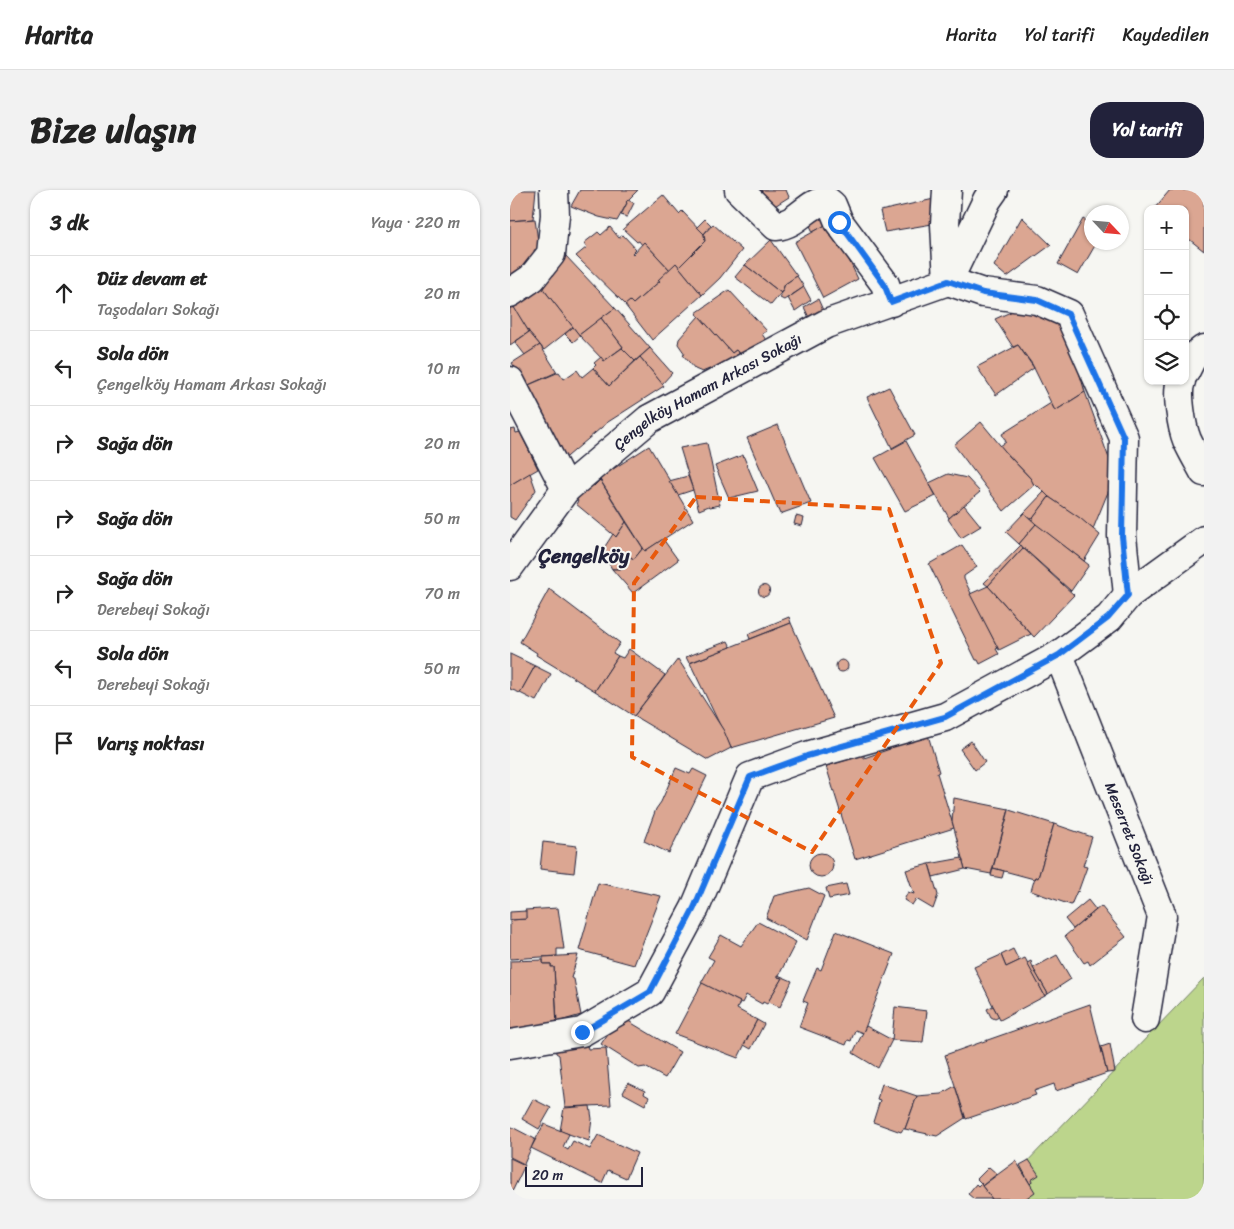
<!DOCTYPE html>
<html lang="tr">
<meta charset="utf-8">
<style>
:root{--surface:#fff;--page:#f2f2f2;--text:#222;--muted:#767676;--line:#e0e0e0;--accent:#22223b}
body{margin:0;font-family:Sriracha,sans-serif;background:var(--page);color:var(--text)}
.controls{position:absolute;right:15px;top:15px;display:grid;overflow:hidden;border-radius:10px;box-shadow:0 1px 4px #0004}
.controls button{width:45px;height:45px;display:grid;place-items:center;padding:0;border:0;border-bottom:1px solid var(--line);background:var(--surface);color:var(--text);font:25px sans-serif}
.compass{position:absolute;left:574px;top:15px;width:45px;height:45px;border-radius:50%;background:var(--surface);box-shadow:0 1px 4px #0004;rotate:116deg}
.scale{position:absolute;left:15px;bottom:12px;width:118px;box-sizing:border-box;padding-left:5px;border:2px solid #22223b;border-top:0;font-size:14px;line-height:18px;white-space:nowrap;color:#22223b;-webkit-text-stroke:4px #f6f6f2;paint-order:stroke}
.stop{position:absolute;width:15px;height:15px;margin:-11px;border:4px solid #1a73e8;border-radius:50%;background:#fff}
.stop.end{background:#1a73e8;border-color:#fff;box-shadow:0 1px 5px #0008}
.list{margin:0;padding:0;list-style:none}
h2{display:flex;justify-content:space-between;align-items:center;height:65px;margin:0;padding:0 20px;font-size:21px}
h2 small{font-size:16px;font-weight:400;color:var(--muted)}
.list li{display:grid;grid-template-columns:32px 1fr auto;gap:15px;align-items:center;box-sizing:border-box;height:75px;padding:0 20px;border-top:1px solid var(--line)}
.list b{display:block;font-size:19px;white-space:nowrap}
.list p{margin:0;font-size:16px;white-space:nowrap;color:var(--muted)}
.list em{font-size:16px;font-style:normal;color:var(--muted)}
.icon{flex:none;width:28px;height:28px;fill:none;stroke:currentColor;stroke-width:2;stroke-linecap:round;stroke-linejoin:round}
.map{position:relative;flex:none;width:694px;height:1009px;overflow:hidden;border-radius:20px}
header{display:flex;align-items:center;gap:30px;box-sizing:border-box;height:70px;padding:0 25px;background:var(--surface);border-bottom:1px solid var(--line)}
header strong{font-size:24px}
nav{display:flex;gap:28px;margin-inline-start:auto;font-size:18px}
.intro{display:flex;align-items:center;justify-content:space-between;box-sizing:border-box;height:120px;padding:0 30px}
h1{margin:0;font-size:35px}
.button{padding:12px 22px;border-radius:20px;background:var(--accent);color:#fff;font-size:18px;font-weight:700}
main{display:flex;gap:30px;padding:0 30px}
aside{flex:1;background:var(--surface);border-radius:20px;box-shadow:0 1px 4px #0004}
.map>svg:first-child{display:block}
.green{fill:#bcd58c;stroke:#6f7c64}
.building{fill:#dba692;stroke:#22223b}
.lines{fill:none;stroke-linecap:round;stroke-linejoin:round}
.street-casing{stroke:#22223b;stroke-width:31}
.secondary-casing{stroke:#22223b;stroke-width:31}
.street{stroke:#f6f6f2;stroke-width:28}
.secondary{stroke:#f6f6f2;stroke-width:28}
.route{stroke:#1a73e8;stroke-width:6}
.marked{fill:none;stroke:#e8590c;stroke-width:4;stroke-dasharray:10 6;stroke-linejoin:round}
.labels{text-anchor:middle;dominant-baseline:central;stroke-width:4;stroke-linejoin:round;paint-order:stroke}
.street-label{font-size:15px;fill:#22223b;stroke:#f6f6f2}
.district-label{font-size:20px;font-weight:bold;fill:#22223b;stroke:#f6f6f2}
</style>
<header>
<strong>Harita</strong>
<nav><a>Harita</a><a>Yol tarifi</a><a>Kaydedilen</a></nav>
</header>
<div class="intro"><h1>Bize ulaşın</h1><a class="button">Yol tarifi</a></div>
<main>
<aside>
<h2>3 dk<small>Yaya · 220 m</small></h2>
<ul class="list">
<li><svg class="icon" aria-label="ahead" viewBox="0 0 24 24"><path d="M12 20V5M6 11l6-6 6 6"/></svg><div><b>Düz devam et</b><p>Taşodaları Sokağı</p></div><em>20 m</em></li>
<li><svg class="icon" aria-label="left" viewBox="0 0 24 24"><path d="M17 20v-9H6M10 6l-5 5 5 5"/></svg><div><b>Sola dön</b><p>Çengelköy Hamam Arkası Sokağı</p></div><em>10 m</em></li>
<li><svg class="icon" aria-label="right" viewBox="0 0 24 24"><path d="M7 20v-9h11M14 6l5 5-5 5"/></svg><div><b>Sağa dön</b></div><em>20 m</em></li>
<li><svg class="icon" aria-label="right" viewBox="0 0 24 24"><path d="M7 20v-9h11M14 6l5 5-5 5"/></svg><div><b>Sağa dön</b></div><em>50 m</em></li>
<li><svg class="icon" aria-label="right" viewBox="0 0 24 24"><path d="M7 20v-9h11M14 6l5 5-5 5"/></svg><div><b>Sağa dön</b><p>Derebeyi Sokağı</p></div><em>70 m</em></li>
<li><svg class="icon" aria-label="left" viewBox="0 0 24 24"><path d="M17 20v-9H6M10 6l-5 5 5 5"/></svg><div><b>Sola dön</b><p>Derebeyi Sokağı</p></div><em>50 m</em></li>
<li><svg class="icon" aria-label="arrive" viewBox="0 0 24 24"><path d="M6 21V4h12l-3 4 3 4H6"/></svg><div><b>Varış noktası</b></div></li>
</ul>
</aside>
<div class="map">
<svg width="694" height="1009" viewBox="0 0 694 1009">
<rect width="100%" height="100%" fill="#f6f6f2"/>
<filter id="ink" filterUnits="userSpaceOnUse"><feTurbulence type="fractalNoise" baseFrequency=".02" numOctaves="2"/><feDisplacementMap in="SourceGraphic" scale="10" xChannelSelector="R" yChannelSelector="G"/><feConvolveMatrix kernelMatrix="1 2 1 2 8 2 1 2 1" color-interpolation-filters="sRGB"/></filter>
<g filter="url(#ink)">
<path class="green" d="M 694,788 L 694,1009 L 485,1009 L 485,1005 Z"/>
<g class="building">
<path d="M 0,0 L 26,0 L 23,29 L 0,31 Z"/>
<path d="M 70,0 L 128,0 L 116,12 L 117,13 L 107,31 L 89,27 L 61,16 Z"/>
<path d="M 243,0 L 276,0 L 279,7 L 260,19 Z"/>
<path d="M 660,0 L 694,0 L 694,61 L 675,46 L 675,19 L 644,19 Z"/>
<path d="M 153,5 L 169,24 L 172,21 L 194,44 L 195,51 L 169,77 L 166,73 L 160,80 L 134,52 L 132,55 L 129,51 L 127,52 L 113,39 Z"/>
<path d="M 424,9 L 428,33 L 375,42 L 370,21 Z"/>
<path d="M 118,10 L 124,13 L 117,27 L 111,25 L 117,13 L 116,12 Z"/>
<path d="M 319,17 L 325,30 L 303,42 L 296,27 Z"/>
<path d="M 512,27 L 541,55 L 497,87 L 484,76 Z"/>
<path d="M 25,29 L 29,59 L 24,60 L 28,74 L 0,98 L 0,31 Z"/>
<path d="M 195,29 L 201,35 L 194,44 L 187,37 Z"/>
<path d="M 573,29 L 582,34 L 582,52 L 587,52 L 568,85 L 548,74 Z"/>
<path d="M 321,32 L 348,89 L 313,108 L 285,52 Z"/>
<path d="M 203,34 L 232,60 L 210,88 L 192,105 L 169,77 L 195,51 L 194,44 Z"/>
<path d="M 100,37 L 109,48 L 113,45 L 126,59 L 122,63 L 123,64 L 134,52 L 160,80 L 148,90 L 150,91 L 123,114 L 120,111 L 116,115 L 66,66 L 77,57 L 74,53 L 88,42 L 91,45 Z"/>
<path d="M 261,50 L 287,86 L 275,94 L 271,103 L 235,75 Z"/>
<path d="M 55,65 L 105,118 L 69,145 L 27,91 Z"/>
<path d="M 166,73 L 192,105 L 142,150 L 115,115 L 120,111 L 123,114 L 150,91 L 148,90 Z"/>
<path d="M 235,75 L 271,103 L 261,115 L 225,87 Z"/>
<path d="M 287,86 L 294,97 L 274,110 L 270,108 L 275,94 Z"/>
<path d="M 27,91 L 63,137 L 34,160 L 19,142 L 0,113 Z"/>
<path d="M 294,97 L 301,110 L 285,121 L 278,108 Z"/>
<path d="M 219,100 L 257,141 L 252,144 L 256,150 L 230,165 L 226,160 L 222,163 L 186,123 Z"/>
<path d="M 308,109 L 316,127 L 302,134 L 294,117 Z"/>
<path d="M 2,114 L 19,142 L 0,155 L 0,115 Z"/>
<path d="M 516,115 L 557,141 L 575,202 L 545,221 L 522,174 L 508,155 L 503,157 L 485,129 Z"/>
<path d="M 105,118 L 140,158 L 125,171 L 112,158 L 113,157 L 91,128 Z"/>
<path d="M 189,126 L 222,163 L 226,160 L 232,167 L 204,180 L 202,178 L 192,182 L 185,179 L 173,165 L 175,164 L 168,154 L 169,149 Z"/>
<path d="M 91,128 L 113,157 L 94,171 L 69,145 Z"/>
<path d="M 63,137 L 70,146 L 63,152 L 55,144 Z"/>
<path d="M 19,142 L 30,155 L 15,165 L 5,152 Z"/>
<path d="M 30,155 L 47,182 L 14,197 L 9,184 L 2,173 Z"/>
<path d="M 508,155 L 524,178 L 486,205 L 467,177 Z"/>
<path d="M 112,158 L 125,171 L 99,196 L 83,178 L 86,175 L 84,173 L 91,167 L 94,171 Z"/>
<path d="M 140,158 L 162,183 L 152,194 L 130,167 Z"/>
<path d="M 130,167 L 154,196 L 98,232 L 51,272 L 14,197 L 49,182 L 54,189 L 67,180 L 72,187 L 83,178 L 99,196 Z"/>
<path d="M 379,197 L 405,245 L 382,258 L 357,207 Z"/>
<path d="M 575,202 L 605,285 L 583,339 L 539,307 L 528,296 L 527,297 L 520,290 L 521,289 L 490,256 L 496,252 L 492,244 L 541,213 L 545,221 Z"/>
<path d="M 471,232 L 499,266 L 521,289 L 524,295 L 494,321 L 444,255 Z"/>
<path d="M 268,235 L 301,313 L 270,324 L 237,248 Z"/>
<path d="M 5,239 L 6,243 L 10,242 L 28,279 L 0,295 L 0,240 Z"/>
<path d="M 396,251 L 426,306 L 395,321 L 365,268 Z"/>
<path d="M 197,253 L 210,315 L 200,317 L 199,316 L 189,320 L 170,258 Z"/>
<path d="M 139,256 L 183,330 L 135,361 L 89,288 Z"/>
<path d="M 233,265 L 248,301 L 219,308 L 205,276 Z"/>
<path d="M 20,283 L 26,300 L 5,330 L 0,327 L 0,295 Z"/>
<path d="M 438,284 L 457,288 L 470,302 L 439,328 L 419,293 Z"/>
<path d="M 178,286 L 183,300 L 168,305 L 159,291 Z"/>
<path d="M 90,290 L 116,332 L 106,347 L 66,314 L 68,311 L 64,306 L 78,291 L 84,296 Z"/>
<path d="M 534,302 L 539,307 L 522,330 L 514,323 Z"/>
<path d="M 539,307 L 570,328 L 590,345 L 574,371 L 521,331 Z"/>
<path d="M 454,315 L 471,336 L 451,348 L 438,329 Z"/>
<path d="M 514,323 L 526,334 L 509,354 L 496,342 Z"/>
<path d="M 286,326 L 294,328 L 292,336 L 284,334 Z"/>
<path d="M 116,332 L 133,358 L 124,369 L 120,367 L 113,379 L 102,379 L 92,361 L 103,344 L 106,347 Z"/>
<path d="M 526,334 L 579,375 L 561,401 L 509,354 Z"/>
<path d="M 153,349 L 168,370 L 123,403 L 102,379 L 113,379 L 120,367 L 124,369 L 133,358 L 135,361 Z"/>
<path d="M 452,355 L 467,377 L 454,386 L 454,389 L 488,458 L 486,459 L 489,464 L 470,474 L 468,470 L 466,470 L 419,374 Z"/>
<path d="M 511,355 L 513,358 L 478,396 L 474,393 Z"/>
<path d="M 513,358 L 564,405 L 524,447 L 478,396 Z"/>
<circle cx="254" cy="401" r="5.5"/>
<path d="M 478,396 L 521,444 L 489,460 L 460,404 Z"/>
<path d="M 39,399 L 110,453 L 103,463 L 108,466 L 85,501 L 26,465 L 27,463 L 10,452 Z"/>
<path d="M 279,427 L 281,433 L 240,449 L 238,444 Z"/>
<path d="M 281,433 L 324,528 L 221,558 L 180,473 Z"/>
<path d="M 218,451 L 221,457 L 179,473 L 176,467 Z"/>
<path d="M 119,459 L 155,485 L 124,526 L 85,501 L 108,466 L 113,468 Z"/>
<path d="M 0,464 L 25,476 L 10,503 L 0,499 Z"/>
<path d="M 168,469 L 214,541 L 221,558 L 198,570 L 124,526 Z"/>
<circle cx="332" cy="476" r="6"/>
<path d="M 25,476 L 41,484 L 26,511 L 10,503 Z"/>
<path d="M 418,545 L 429,582 L 427,583 L 444,638 L 345,669 L 316,576 L 354,565 L 354,568 L 380,559 L 380,556 Z"/>
<path d="M 461,551 L 475,572 L 465,580 L 450,559 Z"/>
<path d="M 166,578 L 180,584 L 183,579 L 197,586 L 159,663 L 134,651 L 146,619 L 151,612 Z"/>
<path d="M 444,608 L 499,619 L 481,684 L 455,679 L 442,631 Z"/>
<path d="M 499,620 L 544,634 L 528,688 L 525,687 L 524,689 L 483,678 Z"/>
<path d="M 544,634 L 582,647 L 573,676 L 577,677 L 568,702 L 567,701 L 561,715 L 521,701 L 525,687 L 528,688 Z"/>
<path d="M 33,652 L 67,656 L 64,683 L 30,679 Z"/>
<circle cx="311" cy="675" r="12"/>
<path d="M 452,668 L 455,679 L 423,687 L 419,674 Z"/>
<path d="M 419,674 L 428,705 L 423,719 L 406,709 L 402,715 L 394,710 L 398,702 L 404,704 L 396,680 Z"/>
<path d="M 483,678 L 494,681 L 492,688 L 481,686 Z"/>
<path d="M 88,693 L 151,706 L 124,775 L 69,760 Z"/>
<path d="M 336,694 L 339,705 L 319,709 L 316,698 Z"/>
<path d="M 299,698 L 314,706 L 297,750 L 256,728 L 264,706 Z"/>
<path d="M 578,710 L 586,720 L 563,739 L 555,729 Z"/>
<path d="M 591,716 L 616,747 L 580,775 L 578,771 L 574,773 L 555,746 Z"/>
<path d="M 48,718 L 54,759 L 47,759 L 47,766 L 0,769 L 0,730 L 16,729 L 15,720 Z"/>
<path d="M 16,721 L 16,729 L 0,730 L 0,722 Z"/>
<path d="M 248,732 L 286,752 L 268,787 L 272,788 L 257,814 L 253,812 L 252,814 L 236,805 L 232,813 L 191,793 L 204,770 L 198,767 L 211,745 L 231,756 Z"/>
<path d="M 326,741 L 384,764 L 353,843 L 345,840 L 341,851 L 338,850 L 336,855 L 289,837 L 298,813 L 293,811 L 307,778 L 311,780 Z"/>
<path d="M 503,759 L 509,771 L 496,777 L 491,765 Z"/>
<path d="M 68,765 L 61,788 L 64,789 L 71,825 L 47,832 L 44,777 L 41,777 L 41,774 L 33,774 L 33,767 Z"/>
<path d="M 491,765 L 496,777 L 515,768 L 535,806 L 490,830 L 464,777 Z"/>
<path d="M 547,765 L 561,789 L 538,804 L 523,778 Z"/>
<path d="M 33,770 L 33,774 L 41,774 L 41,777 L 44,777 L 47,837 L 0,845 L 0,771 Z"/>
<path d="M 521,771 L 523,778 L 538,804 L 535,806 L 517,773 Z"/>
<path d="M 268,785 L 282,791 L 270,817 L 258,812 L 272,788 L 268,787 Z"/>
<path d="M 192,793 L 230,812 L 227,819 L 247,830 L 228,868 L 165,844 Z"/>
<path d="M 580,814 L 597,883 L 546,901 L 544,894 L 524,901 L 526,905 L 456,929 L 435,865 Z"/>
<path d="M 483,816 L 489,827 L 485,829 L 481,827 L 477,819 Z"/>
<path d="M 385,817 L 417,821 L 413,852 L 382,850 Z"/>
<path d="M 110,826 L 170,862 L 155,888 L 135,877 L 129,878 L 91,854 Z"/>
<path d="M 247,830 L 254,834 L 241,859 L 234,855 Z"/>
<path d="M 356,836 L 382,850 L 368,878 L 343,863 Z"/>
<path d="M 600,854 L 605,882 L 597,883 L 591,857 Z"/>
<path d="M 77,855 L 78,859 L 96,858 L 101,915 L 55,917 L 49,865 L 46,863 L 45,858 Z"/>
<path d="M 118,893 L 135,901 L 134,904 L 139,907 L 135,915 L 113,903 Z"/>
<path d="M 372,894 L 407,906 L 395,939 L 393,939 L 391,942 L 363,932 L 370,910 L 367,909 Z"/>
<path d="M 445,896 L 455,928 L 427,946 L 395,939 L 407,906 L 431,904 Z"/>
<path d="M 23,909 L 41,918 L 29,939 L 12,929 Z"/>
<path d="M 80,916 L 82,929 L 79,951 L 50,941 L 54,918 Z"/>
<path d="M 34,934 L 59,944 L 53,957 L 58,960 L 63,951 L 80,959 L 88,945 L 127,963 L 116,988 L 98,980 L 92,993 L 27,961 L 21,958 Z"/>
<path d="M 0,936 L 25,949 L 14,974 L 0,967 Z"/>
<path d="M 0,968 L 15,975 L 0,1006 Z"/>
<path d="M 519,970 L 529,985 L 521,990 L 522,992 L 520,994 L 510,975 Z"/>
<path d="M 506,971 L 525,1002 L 515,1009 L 482,1009 L 472,996 Z"/>
<path d="M 479,977 L 487,984 L 473,995 L 467,989 Z"/>
<path d="M 471,993 L 472,996 L 482,1009 L 464,1009 L 458,1004 L 466,994 L 468,996 Z"/>
</g>
<g class="lines">
<g class="street-casing">
<g id="street">
<path d="M 229,0 L 266,36 C 289,34 297,12 317,11 L 322,15 L 329,32 L 375,94 L 381,112"/>
<path d="M 484,0 L 477,10 L 438,91 L 473,103 L 527,110 L 559,124 L 614,248 L 612,346 L 618,405"/>
<path d="M 0,103 L 22,88 L 41,64 L 45,25 L 44,0"/>
<path d="M 675,182 L 682,168 L 694,159"/>
<path d="M 0,191 L 56,299"/>
<path d="M 671,191 C 666,203 672,238 677,250 C 682,261 688,271 694,282"/>
<path id="s1" d="M 549,465 L 652,726 L 635,829"/>
<path d="M 0,854 L 72,842 L 140,802 L 185,718 L 240,587 L 297,566 L 435,527 L 549,465 L 599,428 L 618,405 L 694,350"/>
</g>
</g>
<g class="secondary-casing">
<g id="secondary">
<path id="s2" d="M 0,376 L 56,299 L 139,229 L 316,134 L 438,91 L 435,34 L 437,0"/>
</g>
</g>
<use href="#street" class="street"/>
<use href="#secondary" class="secondary"/>
</g>
</g>
<g class="lines" filter="url(#ink)">
<path class="route" d="M 72,842 L 140,802 L 184,718 L 240,587 L 297,566 L 435,527 L 549,465 L 598,428 L 618,405 L 612,346 L 614,248 L 558,124 L 527,110 L 473,103 L 438,91 L 381,112 L 374,94 L 329,32"/>
</g>
<path class="marked" d="M 186,307 L 379,319 L 431,473 L 302,662 L 122,567 L 124,393 Z"/>
<g class="labels">
<g class="street-label">
<text stroke="none"><textPath href="#s2" startOffset="268">Çengelköy Hamam Arkası Sokağı</textPath></text>
<text stroke="none"><textPath href="#s1" startOffset="192">Meserret Sokağı</textPath></text>
</g>
<g class="district-label">
<text x="74" y="366">Çengelköy</text>
</g>
</g>
</svg>
<div class="controls">
<button>+</button>
<button>−</button>
<button><svg class="icon" aria-label="locate" viewBox="0 0 24 24"><circle cx="12" cy="12" r="6"/><path d="M12 2v4M12 18v4M2 12h4M18 12h4"/></svg></button>
<button><svg class="icon" aria-label="layers" viewBox="0 0 24 24"><path d="M12 4l9 5-9 5-9-5zM3 14l9 5 9-5"/></svg></button>
</div>
<svg class="compass" viewBox="-18 -18 36 36"><path d="M0-13l5 13h-10z" fill="#e53935"/><path d="M0 13l5-13h-10z" fill="#767676"/></svg>
<div class="scale">20 m</div>
<div class="stop" style="left:329px;top:32px"></div>
<div class="stop end" style="left:72px;top:842px"></div>
</div>
</main>
